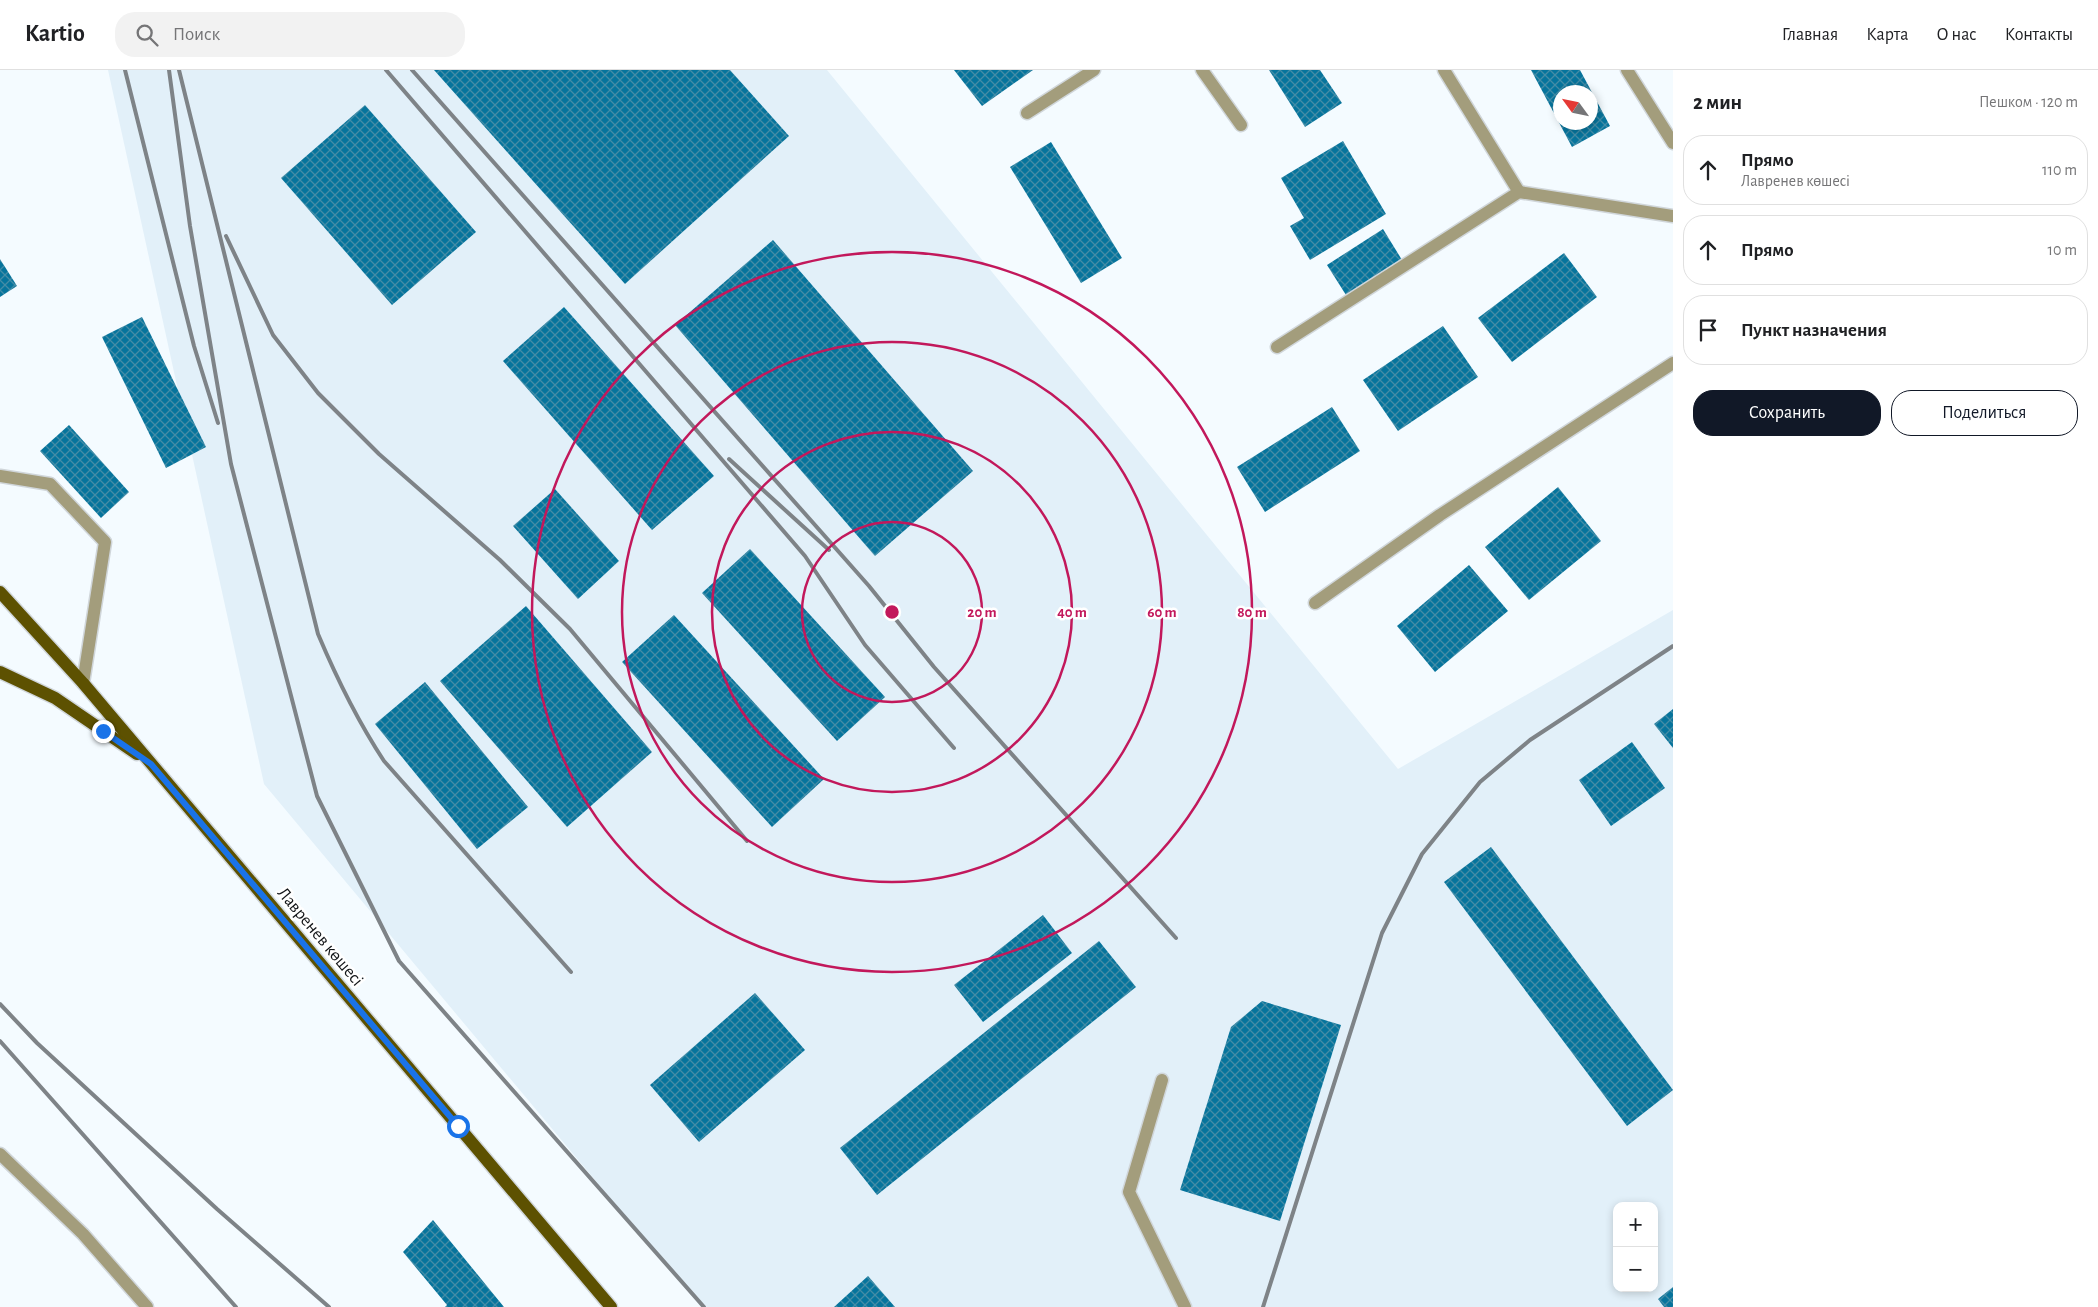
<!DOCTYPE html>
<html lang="ru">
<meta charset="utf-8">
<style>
:root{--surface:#fff;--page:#f2f2f2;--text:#202124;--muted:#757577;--line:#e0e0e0;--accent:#111827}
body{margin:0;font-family:"Alegreya Sans",sans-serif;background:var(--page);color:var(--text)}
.controls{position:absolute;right:15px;bottom:15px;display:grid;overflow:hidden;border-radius:10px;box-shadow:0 2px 8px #0003}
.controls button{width:45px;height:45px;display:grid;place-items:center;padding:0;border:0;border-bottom:1px solid var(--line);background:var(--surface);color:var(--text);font:25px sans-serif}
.compass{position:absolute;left:1553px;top:15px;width:45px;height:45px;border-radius:50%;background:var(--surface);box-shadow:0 2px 8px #0003;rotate:303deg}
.stop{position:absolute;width:15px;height:15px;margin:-11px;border:4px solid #1a73e8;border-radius:50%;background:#fff}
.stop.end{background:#1a73e8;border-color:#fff;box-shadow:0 1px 5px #0008}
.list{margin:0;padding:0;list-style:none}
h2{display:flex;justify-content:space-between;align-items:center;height:65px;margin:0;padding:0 20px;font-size:21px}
h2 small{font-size:16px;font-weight:400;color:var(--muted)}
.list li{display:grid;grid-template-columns:32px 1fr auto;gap:15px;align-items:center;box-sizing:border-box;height:70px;margin:0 10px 10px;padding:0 10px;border:1px solid var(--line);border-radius:20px}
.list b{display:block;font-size:19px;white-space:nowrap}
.list p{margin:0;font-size:16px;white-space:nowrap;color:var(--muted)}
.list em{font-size:16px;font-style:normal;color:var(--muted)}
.actions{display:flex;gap:10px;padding:15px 20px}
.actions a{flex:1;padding:11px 0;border:1px solid var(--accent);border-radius:20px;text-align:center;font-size:18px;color:var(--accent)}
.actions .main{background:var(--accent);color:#fff}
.icon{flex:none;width:28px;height:28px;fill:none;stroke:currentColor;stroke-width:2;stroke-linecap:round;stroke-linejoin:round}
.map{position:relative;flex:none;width:1673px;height:1237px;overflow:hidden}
header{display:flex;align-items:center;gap:30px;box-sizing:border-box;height:70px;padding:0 25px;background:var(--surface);border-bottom:1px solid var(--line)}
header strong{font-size:24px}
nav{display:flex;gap:28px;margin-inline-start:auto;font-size:18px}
.search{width:350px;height:45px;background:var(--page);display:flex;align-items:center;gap:12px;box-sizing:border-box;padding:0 18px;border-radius:20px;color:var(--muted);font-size:19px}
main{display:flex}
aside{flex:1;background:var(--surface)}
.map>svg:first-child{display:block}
.built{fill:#e2f0f9;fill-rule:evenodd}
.building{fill:url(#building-cross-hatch);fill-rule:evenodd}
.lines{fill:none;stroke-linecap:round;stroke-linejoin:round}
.service-casing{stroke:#d0d6da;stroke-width:15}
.minor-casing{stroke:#d0d6da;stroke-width:15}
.primary-casing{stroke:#d0d6da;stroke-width:15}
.service{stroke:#a39d7c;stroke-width:12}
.minor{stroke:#a39d7c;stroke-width:12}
.primary{stroke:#5d5101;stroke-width:12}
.rail{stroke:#7e8387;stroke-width:4}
.route{stroke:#1a73e8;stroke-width:6}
.ring{fill:none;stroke:#c2185b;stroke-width:2.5}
.labels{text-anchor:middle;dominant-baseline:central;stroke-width:5;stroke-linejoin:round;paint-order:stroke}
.street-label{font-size:18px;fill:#101316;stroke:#fff}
.centre{fill:#c2185b;stroke:#fff;stroke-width:2.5}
.ring-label{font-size:15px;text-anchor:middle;font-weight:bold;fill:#c2185b;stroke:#fff;stroke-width:5;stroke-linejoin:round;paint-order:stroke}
</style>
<header>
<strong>Kartio</strong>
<div class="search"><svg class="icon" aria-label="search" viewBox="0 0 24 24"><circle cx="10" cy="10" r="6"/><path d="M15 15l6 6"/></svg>Поиск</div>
<nav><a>Главная</a><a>Карта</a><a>О нас</a><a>Контакты</a></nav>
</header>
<main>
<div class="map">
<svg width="1673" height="1237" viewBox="0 0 1673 1237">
<defs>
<pattern id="building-cross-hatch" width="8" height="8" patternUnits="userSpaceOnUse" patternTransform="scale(1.25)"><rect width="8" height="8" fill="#06749c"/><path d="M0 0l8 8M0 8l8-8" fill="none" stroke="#448ca6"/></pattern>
</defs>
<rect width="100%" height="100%" fill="#f4fbff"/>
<path class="built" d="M 108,0 L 827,0 L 1398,699 L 1673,540 L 1673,1237 L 701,1237 L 264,714 ZM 1617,1136 L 1654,1136 L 1654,1218 L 1617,1218 Z"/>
<g class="building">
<path d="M 434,0 L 730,0 L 789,66 L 625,214 Z"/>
<path d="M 954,0 L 1033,0 L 982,36 Z"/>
<path d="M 1269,0 L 1320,0 L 1342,33 L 1305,57 Z"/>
<path d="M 1531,0 L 1580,0 L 1610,56 L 1572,77 ZM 1560,22 L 1590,22 L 1590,52 L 1560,52 Z"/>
<path d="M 365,35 L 476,162 L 392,235 L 281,108 Z"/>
<path d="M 1343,71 L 1386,144 L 1310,190 L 1290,156 L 1304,148 L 1281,108 Z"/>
<path d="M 1051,72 L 1122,188 L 1081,213 L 1010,97 Z"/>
<path d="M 1383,159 L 1402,190 L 1346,225 L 1327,195 Z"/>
<path d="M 773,170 L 973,401 L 875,486 L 675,255 Z"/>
<path d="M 1564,183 L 1597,227 L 1512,292 L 1478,248 Z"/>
<path d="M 0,189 L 17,216 L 0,227 Z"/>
<path d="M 564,237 L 714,406 L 652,460 L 503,291 Z"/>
<path d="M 142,247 L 206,377 L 166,398 L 102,267 Z"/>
<path d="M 1443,256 L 1478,307 L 1398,361 L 1363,310 Z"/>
<path d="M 1332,337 L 1360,381 L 1265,442 L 1237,397 Z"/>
<path d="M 69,355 L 129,422 L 101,448 L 40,381 Z"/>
<path d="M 1558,417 L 1601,471 L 1529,530 L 1485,477 Z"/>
<path d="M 555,419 L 619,491 L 578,529 L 513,456 Z"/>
<path d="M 750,479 L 885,627 L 837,671 L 702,523 Z"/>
<path d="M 1469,495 L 1508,541 L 1435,602 L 1397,556 Z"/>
<path d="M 526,536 L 652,682 L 567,757 L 440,611 Z"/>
<path d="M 674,545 L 824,709 L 772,757 L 622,592 Z"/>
<path d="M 425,612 L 528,737 L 477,779 L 375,654 Z"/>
<path d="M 1673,639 L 1673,678 L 1654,654 Z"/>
<path d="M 1632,672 L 1665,718 L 1611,756 L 1579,710 Z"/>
<path d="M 1491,777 L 1673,1020 L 1627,1056 L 1444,812 Z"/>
<path d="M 1043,845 L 1072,883 L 983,952 L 954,915 Z"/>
<path d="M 1099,871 L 1136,917 L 877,1125 L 840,1078 Z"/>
<path d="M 755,923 L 805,980 L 699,1072 L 650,1015 Z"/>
<path d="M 1262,931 L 1341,955 L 1280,1151 L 1180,1120 L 1231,957 Z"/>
<path d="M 433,1150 L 504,1237 L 445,1237 L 447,1235 L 403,1182 Z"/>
<path d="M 868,1206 L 895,1237 L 834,1237 Z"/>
<path d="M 1673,1217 L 1673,1237 L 1664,1237 L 1658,1229 Z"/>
</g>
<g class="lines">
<g class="service-casing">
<g id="service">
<path d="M 1202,0 L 1241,55"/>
<path d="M 1627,0 L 1673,73"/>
<path d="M 1027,43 L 1094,0"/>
<path d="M 0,406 L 50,414 L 105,472 L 83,613"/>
<path d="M 1315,533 L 1440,445 L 1673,293"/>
<path d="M 1162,1010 L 1129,1122 L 1185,1237"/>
</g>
</g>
<g class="minor-casing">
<g id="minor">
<path d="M 1444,0 L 1519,122"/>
<path d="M 1277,277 L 1519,122 L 1673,146"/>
<path d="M 0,1084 L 83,1164 L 147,1237"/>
</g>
</g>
<g class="primary-casing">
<g id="primary">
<path d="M 0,522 L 83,613 L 611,1237"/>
<path d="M 0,602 L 55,628 L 137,684"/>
</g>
</g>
<use href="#service" class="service"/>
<use href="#minor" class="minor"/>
<use href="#primary" class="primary"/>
<g class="rail">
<path d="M 125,0 L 194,276 L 218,353"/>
<path d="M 169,0 L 190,156 L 231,394 L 317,726 L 399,891 L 704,1237"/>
<path d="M 179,0 L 318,564 C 337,609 357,650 384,691 L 571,902"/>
<path d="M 386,0 L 805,486 L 865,575 L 954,678"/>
<path d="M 412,0 L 869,516 L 934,597 L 1176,868"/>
<path d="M 226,166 L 273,265 L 318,323 L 379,384 L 500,490 L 570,559 L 747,771"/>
<path d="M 729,389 L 829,480"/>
<path d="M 0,934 L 37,973 L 217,1139 L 329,1237"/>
<path d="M 0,971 L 236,1237"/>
<path d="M 1263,1237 L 1382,863 L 1422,784 L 1480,712 L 1530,670 L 1673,576"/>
</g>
</g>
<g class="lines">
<path class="route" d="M 103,661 L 151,694 L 458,1056"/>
</g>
<g class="ring">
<circle cx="892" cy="542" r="90"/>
<circle cx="892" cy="542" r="180"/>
<circle cx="892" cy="542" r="270"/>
<circle cx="892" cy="542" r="360"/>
</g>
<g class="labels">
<g class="street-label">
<text transform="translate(320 867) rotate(50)">Лавренев көшесі</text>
</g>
</g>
<circle cx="892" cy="542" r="8" class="centre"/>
<g class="ring-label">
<text x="982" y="547">20 m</text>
<text x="1072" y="547">40 m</text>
<text x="1162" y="547">60 m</text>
<text x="1252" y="547">80 m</text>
</g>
</svg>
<div class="controls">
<button>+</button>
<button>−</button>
</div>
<svg class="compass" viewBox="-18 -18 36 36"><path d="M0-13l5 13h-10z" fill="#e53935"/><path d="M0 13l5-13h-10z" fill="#757577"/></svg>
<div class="stop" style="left:458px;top:1056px"></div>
<div class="stop end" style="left:103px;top:661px"></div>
</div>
<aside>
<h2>2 мин<small>Пешком · 120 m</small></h2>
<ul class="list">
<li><svg class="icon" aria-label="ahead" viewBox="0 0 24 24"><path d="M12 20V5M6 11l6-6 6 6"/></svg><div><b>Прямо</b><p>Лавренев көшесі</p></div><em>110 m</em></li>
<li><svg class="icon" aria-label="ahead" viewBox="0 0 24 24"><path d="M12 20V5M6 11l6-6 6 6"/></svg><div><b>Прямо</b></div><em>10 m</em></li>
<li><svg class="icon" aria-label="arrive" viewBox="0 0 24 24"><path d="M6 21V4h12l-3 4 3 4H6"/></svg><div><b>Пункт назначения</b></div></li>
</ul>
<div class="actions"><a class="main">Сохранить</a><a>Поделиться</a></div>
</aside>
</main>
